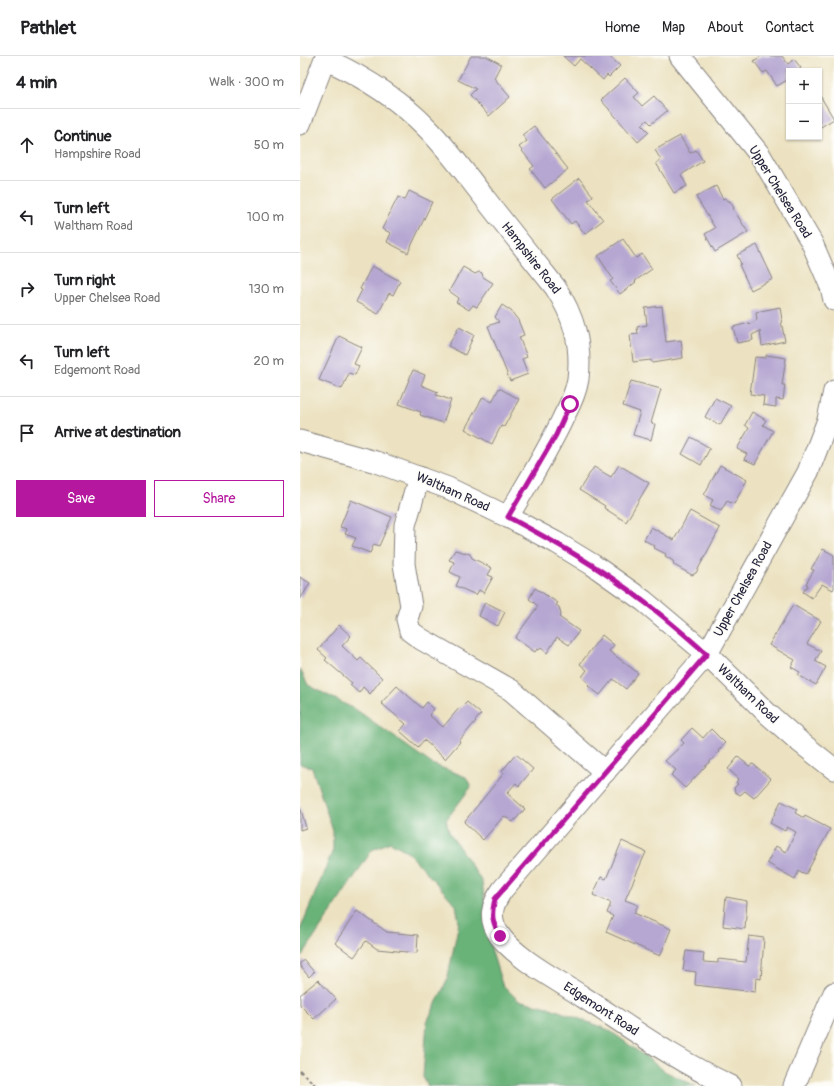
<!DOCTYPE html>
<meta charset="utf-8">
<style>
:root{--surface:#fff;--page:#f2f2f2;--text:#202124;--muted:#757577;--line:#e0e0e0;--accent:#b5179e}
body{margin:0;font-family:Pangolin,sans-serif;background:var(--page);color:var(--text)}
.controls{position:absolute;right:12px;top:12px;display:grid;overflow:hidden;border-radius:0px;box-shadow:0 1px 3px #0004}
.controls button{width:36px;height:36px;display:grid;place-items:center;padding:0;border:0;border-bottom:1px solid var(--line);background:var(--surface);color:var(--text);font:20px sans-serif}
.stop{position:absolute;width:12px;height:12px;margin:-9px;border:3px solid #b5179e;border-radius:50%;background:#fff}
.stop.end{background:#b5179e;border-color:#fff;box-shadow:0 1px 4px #0008}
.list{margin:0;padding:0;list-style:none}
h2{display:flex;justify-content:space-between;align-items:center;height:52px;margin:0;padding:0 16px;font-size:17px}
h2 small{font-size:13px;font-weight:400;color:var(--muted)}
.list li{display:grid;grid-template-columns:26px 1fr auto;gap:12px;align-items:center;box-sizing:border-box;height:72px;padding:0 16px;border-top:1px solid var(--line)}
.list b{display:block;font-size:15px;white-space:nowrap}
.list p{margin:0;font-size:13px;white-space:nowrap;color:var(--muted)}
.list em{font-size:13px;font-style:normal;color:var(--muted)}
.actions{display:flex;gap:8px;padding:12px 16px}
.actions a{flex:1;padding:9px 0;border:1px solid var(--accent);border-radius:0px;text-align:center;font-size:14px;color:var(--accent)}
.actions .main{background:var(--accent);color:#fff}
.icon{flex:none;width:22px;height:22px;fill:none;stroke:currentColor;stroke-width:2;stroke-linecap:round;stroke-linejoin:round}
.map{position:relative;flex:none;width:534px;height:1030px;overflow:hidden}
header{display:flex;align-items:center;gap:24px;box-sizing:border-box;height:56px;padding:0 20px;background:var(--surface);border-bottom:1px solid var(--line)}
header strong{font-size:19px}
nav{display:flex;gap:22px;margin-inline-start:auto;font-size:14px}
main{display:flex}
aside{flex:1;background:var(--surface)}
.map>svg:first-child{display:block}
.forest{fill:#69b278;stroke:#466a5a}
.building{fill:#b6a7d2}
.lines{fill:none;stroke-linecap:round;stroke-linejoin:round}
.minor-casing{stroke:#87827e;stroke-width:23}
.path{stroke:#87827e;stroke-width:2.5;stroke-dasharray:3 3;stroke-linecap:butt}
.minor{stroke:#fff;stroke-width:21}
.route{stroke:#b5179e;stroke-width:5}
.labels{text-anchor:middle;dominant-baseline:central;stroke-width:3;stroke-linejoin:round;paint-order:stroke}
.street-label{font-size:13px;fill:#22223b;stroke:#fdfcf7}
</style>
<header>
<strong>Pathlet</strong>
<nav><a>Home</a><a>Map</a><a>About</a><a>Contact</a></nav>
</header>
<main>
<aside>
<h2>4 min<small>Walk · 300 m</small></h2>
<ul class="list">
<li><svg class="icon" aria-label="ahead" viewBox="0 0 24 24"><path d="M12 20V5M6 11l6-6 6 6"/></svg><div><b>Continue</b><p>Hampshire Road</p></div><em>50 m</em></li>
<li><svg class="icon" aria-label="left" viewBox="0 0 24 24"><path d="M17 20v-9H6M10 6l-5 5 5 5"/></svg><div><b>Turn left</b><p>Waltham Road</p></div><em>100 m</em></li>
<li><svg class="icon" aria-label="right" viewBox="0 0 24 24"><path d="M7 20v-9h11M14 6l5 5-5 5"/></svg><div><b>Turn right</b><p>Upper Chelsea Road</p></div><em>130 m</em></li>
<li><svg class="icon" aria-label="left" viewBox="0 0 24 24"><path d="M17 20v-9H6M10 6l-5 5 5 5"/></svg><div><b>Turn left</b><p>Edgemont Road</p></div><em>20 m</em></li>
<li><svg class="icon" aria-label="arrive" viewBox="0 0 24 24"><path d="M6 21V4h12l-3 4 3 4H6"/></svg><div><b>Arrive at destination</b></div></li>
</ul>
<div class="actions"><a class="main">Save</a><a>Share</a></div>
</aside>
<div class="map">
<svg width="534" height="1030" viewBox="0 0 534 1030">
<rect width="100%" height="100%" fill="#fdfcf7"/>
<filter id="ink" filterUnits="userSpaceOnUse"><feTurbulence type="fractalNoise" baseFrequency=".025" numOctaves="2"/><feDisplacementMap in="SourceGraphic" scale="8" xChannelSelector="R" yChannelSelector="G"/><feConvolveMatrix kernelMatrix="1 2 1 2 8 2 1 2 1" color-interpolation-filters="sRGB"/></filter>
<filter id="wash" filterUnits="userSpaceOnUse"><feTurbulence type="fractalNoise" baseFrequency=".012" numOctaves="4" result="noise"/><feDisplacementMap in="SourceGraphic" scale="16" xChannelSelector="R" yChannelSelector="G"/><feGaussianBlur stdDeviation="0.9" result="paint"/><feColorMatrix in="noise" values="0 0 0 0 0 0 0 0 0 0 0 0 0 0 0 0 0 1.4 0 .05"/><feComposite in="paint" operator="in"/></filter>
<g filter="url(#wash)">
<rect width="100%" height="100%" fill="#ece2c1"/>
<path class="forest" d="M 0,613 L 8,629 L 58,655 L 132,708 L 166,721 L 171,731 L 146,764 L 149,776 L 182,826 L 192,896 L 202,928 L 218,944 L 248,951 L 309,974 L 366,1016 L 396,1030 L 128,1030 L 123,1021 L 127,966 L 147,925 L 159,866 L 156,849 L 107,795 L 90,786 L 72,794 L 2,900 L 0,901 L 0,874 L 33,794 L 33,775 L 12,712 L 0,708 Z"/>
<g id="blocks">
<g class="building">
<path d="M 171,0 L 186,0 L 201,8 L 194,22 L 210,41 L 189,60 L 170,39 L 176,33 L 158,24 Z"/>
<path d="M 263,0 L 309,0 L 320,10 L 309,21 L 307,19 L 303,24 L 280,3 L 274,10 Z"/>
<path d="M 461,0 L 482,0 L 488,8 L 494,3 L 501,12 L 497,15 L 489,15 L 489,23 L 477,30 L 467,15 L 463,17 L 454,5 Z"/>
<path d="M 325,22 L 339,37 L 334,41 L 342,50 L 354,40 L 367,55 L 351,68 L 347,64 L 342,69 L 349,76 L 338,86 L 301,44 Z"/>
<path d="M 519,38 L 534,63 L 519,72 Z"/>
<path d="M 234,70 L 268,113 L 245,132 L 230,113 L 234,110 L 219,91 L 227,85 L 222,79 Z"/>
<path d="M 380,80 L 390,97 L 396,94 L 403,105 L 381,119 L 387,130 L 374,137 L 356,107 L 361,104 L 355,94 Z"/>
<path d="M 279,122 L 293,140 L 288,144 L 303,164 L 285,178 L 275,165 L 271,168 L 252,143 Z"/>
<path d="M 416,130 L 423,143 L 426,142 L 428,145 L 430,145 L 434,152 L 433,153 L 448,176 L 415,196 L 405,178 L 415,172 L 396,141 Z"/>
<path d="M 109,135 L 132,146 L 108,197 L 87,186 L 91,177 L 82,173 L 98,141 L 105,144 Z"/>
<path d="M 323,183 L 336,202 L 342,198 L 352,213 L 335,225 L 336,226 L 320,238 L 310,225 L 313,223 L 298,200 Z"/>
<path d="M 457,189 L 473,223 L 451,234 L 439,209 L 441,208 L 437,199 Z"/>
<path d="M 72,210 L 100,225 L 93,239 L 89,237 L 78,258 L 56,246 L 62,234 L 60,233 Z"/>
<path d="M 163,211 L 175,218 L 179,216 L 182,217 L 183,221 L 193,227 L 177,251 L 173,249 L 169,254 L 156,246 L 159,242 L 149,235 Z"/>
<path d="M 202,249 L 211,255 L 218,264 L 224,279 L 219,281 L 227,301 L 222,303 L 228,318 L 210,325 L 188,270 L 199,266 L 195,261 Z"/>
<path d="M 362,250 L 366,286 L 381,284 L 383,302 L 352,307 L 351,304 L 333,306 L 330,279 L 338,278 L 337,271 L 347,269 L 345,252 Z"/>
<path d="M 480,251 L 482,264 L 481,265 L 485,285 L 462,290 L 460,275 L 452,279 L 453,284 L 437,287 L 433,271 L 449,267 L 450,268 L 457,264 L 456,256 Z"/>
<path d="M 159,271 L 174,279 L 165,299 L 148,290 Z"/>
<path d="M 39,280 L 62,291 L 54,308 L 59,310 L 55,319 L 49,317 L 42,333 L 19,324 Z"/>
<path d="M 466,299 L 486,302 L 482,329 L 485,329 L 483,344 L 476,343 L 476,351 L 463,349 L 464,340 L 450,338 L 455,301 L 466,302 Z"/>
<path d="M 113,314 L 125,319 L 121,329 L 138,336 L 136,339 L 151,344 L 143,367 L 120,359 L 121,356 L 99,348 Z"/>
<path d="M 331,325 L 361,333 L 351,367 L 355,368 L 351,384 L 333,379 L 340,356 L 323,350 Z"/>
<path d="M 199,332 L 219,343 L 204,371 L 201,370 L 192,388 L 165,373 L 183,341 L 192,346 Z"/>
<path d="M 415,342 L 431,350 L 420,369 L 405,361 Z"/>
<path d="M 452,356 L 466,364 L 463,369 L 473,375 L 455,408 L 444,403 L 447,398 L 437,393 L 449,372 L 445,369 Z"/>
<path d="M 391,381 L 410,392 L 401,409 L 382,398 Z"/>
<path d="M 319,409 L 349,427 L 326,466 L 304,452 L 305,450 L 279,434 L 294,411 L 311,421 Z"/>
<path d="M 420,409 L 447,424 L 434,448 L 427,445 L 421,455 L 410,449 L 413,444 L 404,439 Z"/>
<path d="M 51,444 L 92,461 L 79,490 L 74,488 L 70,497 L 52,490 L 56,482 L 45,478 L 47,473 L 40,471 Z"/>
<path d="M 390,455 L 420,472 L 396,517 L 392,519 L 374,509 L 373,505 L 365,500 L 366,498 L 354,492 L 355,490 L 344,484 L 351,471 L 374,484 Z"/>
<path d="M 523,493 L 534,499 L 534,532 L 533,534 L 522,528 L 512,542 L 503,536 L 508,529 L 506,528 L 514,514 L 511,513 Z"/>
<path d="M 155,494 L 170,498 L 172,502 L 192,512 L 188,519 L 193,521 L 184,537 L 179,534 L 176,539 L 156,530 L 160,521 L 150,516 L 154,506 L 149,504 Z"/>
<path d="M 0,521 L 10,527 L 0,544 Z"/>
<path d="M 235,532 L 258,547 L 256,549 L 259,551 L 261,559 L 259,561 L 279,575 L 269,589 L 257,581 L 247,597 L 241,592 L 239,594 L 237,593 L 235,596 L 215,582 L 238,550 L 229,543 Z"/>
<path d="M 185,546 L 205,556 L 198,570 L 179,560 Z"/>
<path d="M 493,549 L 521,565 L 507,588 L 521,595 L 515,605 L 526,611 L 516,629 L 498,619 L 500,616 L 491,611 L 495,604 L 469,589 Z"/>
<path d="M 39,569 L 51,580 L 42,590 L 58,605 L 61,602 L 82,622 L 70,638 L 63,631 L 59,637 L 50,629 L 52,627 L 25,604 L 27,602 L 18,594 Z"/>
<path d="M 302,579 L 314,589 L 309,595 L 338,617 L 326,633 L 313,623 L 300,639 L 288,630 L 290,628 L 282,621 L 287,614 L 280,608 Z"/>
<path d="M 97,630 L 122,652 L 127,646 L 134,653 L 129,659 L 143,671 L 160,651 L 161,652 L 167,646 L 181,658 L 175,665 L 176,665 L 159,685 L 160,686 L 145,703 L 124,684 L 118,691 L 100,675 L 106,668 L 81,647 Z"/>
<path d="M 392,672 L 403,682 L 411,673 L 425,687 L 418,695 L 419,696 L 385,732 L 371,719 L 376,714 L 365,705 L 384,687 L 381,684 Z"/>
<path d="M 216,698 L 233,713 L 219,730 L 216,727 L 207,737 L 225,753 L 213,766 L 204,760 L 183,784 L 164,766 L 204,717 L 202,715 Z"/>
<path d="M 438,701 L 449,710 L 453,708 L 471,723 L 454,742 L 445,735 L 440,739 L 435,736 L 434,732 L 438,728 L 436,726 L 439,723 L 428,713 Z"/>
<path d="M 481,745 L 497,753 L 495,757 L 504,762 L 505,760 L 530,773 L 506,818 L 499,815 L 495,823 L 467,807 L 476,790 L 486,796 L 496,776 L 487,771 L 485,775 L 470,767 Z"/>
<path d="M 0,750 L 6,772 L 0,774 Z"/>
<path d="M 322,785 L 346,796 L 325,844 L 338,849 L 334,857 L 371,873 L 360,900 L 306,876 L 313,860 L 307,857 L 311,847 L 293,839 L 301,821 L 306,823 Z"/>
<path d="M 426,841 L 447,845 L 445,873 L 423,870 Z"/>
<path d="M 57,855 L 87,876 L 118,879 L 117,897 L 77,893 L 66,885 L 54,901 L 35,887 Z"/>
<path d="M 449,880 L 464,882 L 461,923 L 456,922 L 455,936 L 395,929 L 396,916 L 383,914 L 386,895 L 404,897 L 403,906 L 418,907 L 418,903 L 446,906 Z"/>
<path d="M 4,904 L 14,916 L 9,921 L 0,910 L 0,907 Z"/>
<path d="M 18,924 L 36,943 L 14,963 L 0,949 L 0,939 Z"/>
</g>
</g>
</g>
<g filter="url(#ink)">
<use href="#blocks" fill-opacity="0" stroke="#87827e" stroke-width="1"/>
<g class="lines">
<g class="minor-casing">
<g id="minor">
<path d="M 380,0 L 460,99 L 512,187 L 531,231 L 534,244"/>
<path d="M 25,3 C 62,20 99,43 127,72 C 148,93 165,117 183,140 C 207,171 231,201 255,231 C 274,260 282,288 278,323 C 276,336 270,349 264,360 C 248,395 227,427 208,461"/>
<path d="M 0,68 L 26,0"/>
<path d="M 0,385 L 76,406 L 148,432 L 208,461 L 257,487 L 293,509 L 344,545 L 407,598 L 468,658 L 500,686 L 534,713"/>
<path d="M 119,421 L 105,469 L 104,508 L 111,550 L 107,563 L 110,575 L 121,583 L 211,634 L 305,716"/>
<path d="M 431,1030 C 378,1006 331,972 283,941 C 258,924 218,904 200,880 C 188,863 191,849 203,833 L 407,598 L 508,416 L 528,364 L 534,335"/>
<path d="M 494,1030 L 534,937"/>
</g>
</g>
<path class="path" d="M 0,1015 L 16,1030"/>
<use href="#minor" class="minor"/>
</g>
</g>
<g class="lines" filter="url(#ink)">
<path class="route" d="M 200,880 C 192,866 191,859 195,843 L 407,598 C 386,580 365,561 343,545 C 301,512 255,486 208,461 L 256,379 L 270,348"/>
</g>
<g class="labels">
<g class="street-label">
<text transform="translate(480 136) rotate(58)">Upper Chelsea Road</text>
<text transform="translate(231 202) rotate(52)">Hampshire Road</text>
<text transform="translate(153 436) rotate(24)">Waltham Road</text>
<text transform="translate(443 533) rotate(-61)">Upper Chelsea Road</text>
<text transform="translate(448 638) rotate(44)">Waltham Road</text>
<text transform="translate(301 953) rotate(33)">Edgemont Road</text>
</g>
</g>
</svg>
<div class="controls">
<button>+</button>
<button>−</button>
</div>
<div class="stop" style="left:270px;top:348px"></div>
<div class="stop end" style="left:200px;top:880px"></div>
</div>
</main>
